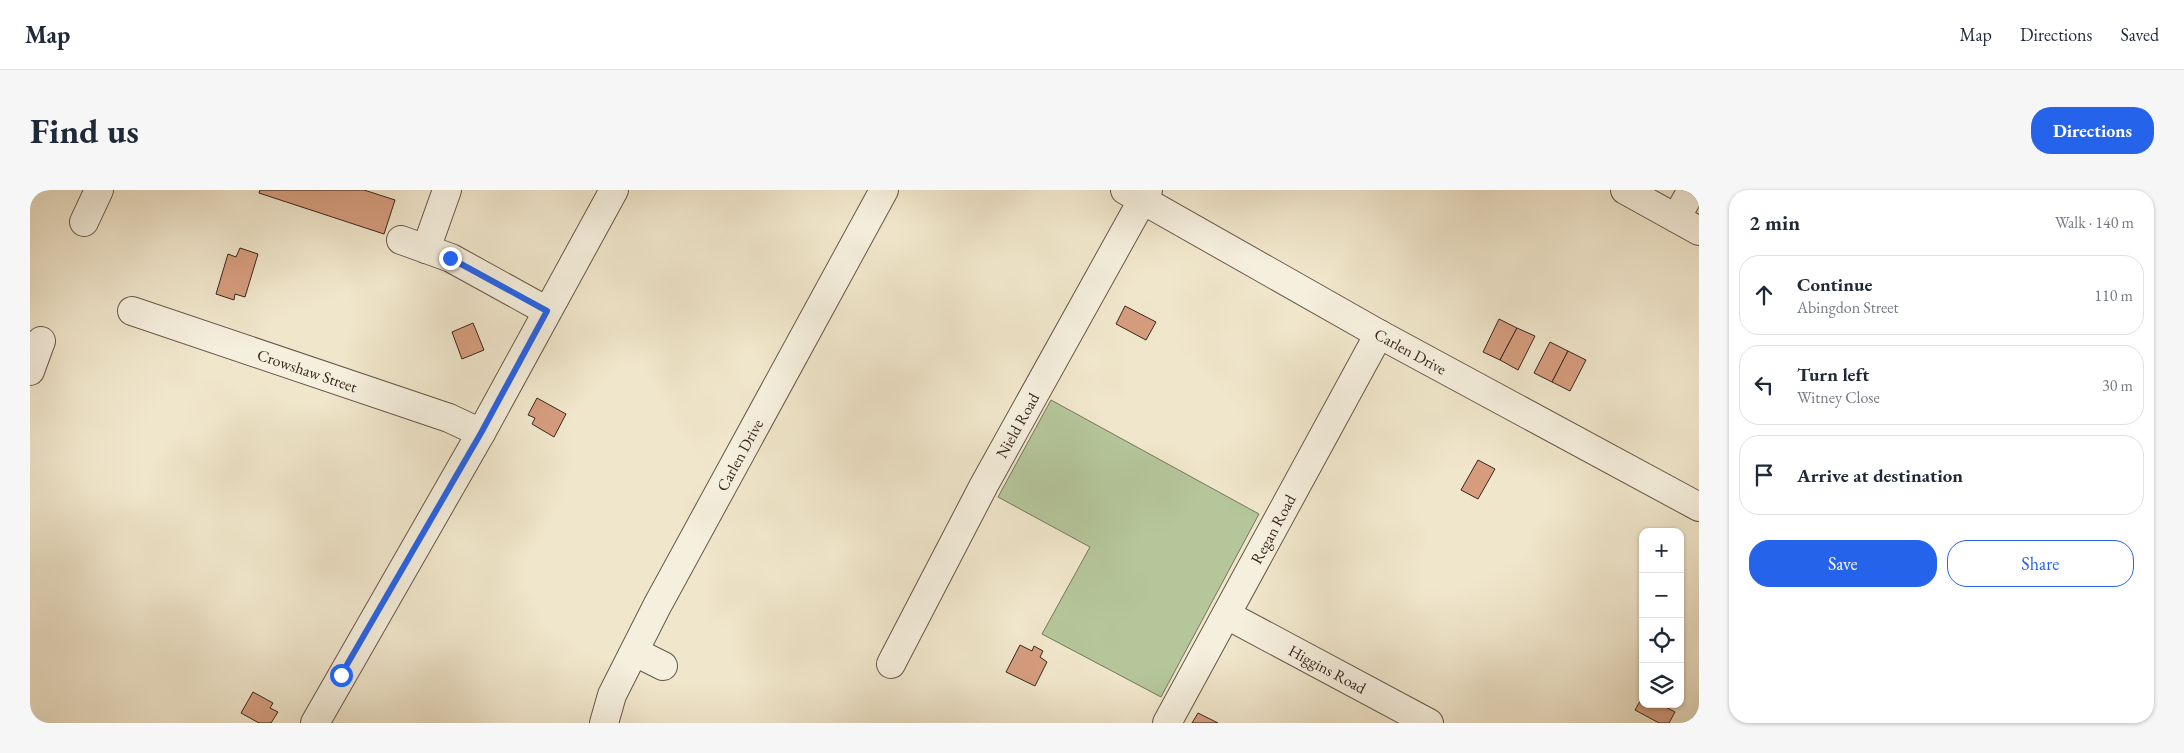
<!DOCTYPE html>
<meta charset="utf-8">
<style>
:root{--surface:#fff;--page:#f6f6f7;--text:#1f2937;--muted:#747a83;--line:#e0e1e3;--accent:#2563eb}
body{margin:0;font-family:"EB Garamond",serif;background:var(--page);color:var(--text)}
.controls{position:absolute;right:15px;bottom:15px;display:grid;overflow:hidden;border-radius:10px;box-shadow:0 1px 4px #0004}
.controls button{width:45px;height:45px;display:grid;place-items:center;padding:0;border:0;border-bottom:1px solid var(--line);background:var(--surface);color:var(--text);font:25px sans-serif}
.stop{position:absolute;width:15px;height:15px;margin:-11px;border:4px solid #2563eb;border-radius:50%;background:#fff}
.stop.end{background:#2563eb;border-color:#fff;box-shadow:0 1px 5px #0008}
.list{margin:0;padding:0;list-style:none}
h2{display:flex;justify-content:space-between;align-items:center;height:65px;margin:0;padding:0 20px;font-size:21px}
h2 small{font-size:16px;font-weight:400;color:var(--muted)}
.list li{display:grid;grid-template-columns:32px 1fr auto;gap:15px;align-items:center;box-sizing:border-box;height:80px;margin:0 10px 10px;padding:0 10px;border:1px solid var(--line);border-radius:20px}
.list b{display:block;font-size:19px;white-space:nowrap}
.list p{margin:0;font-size:16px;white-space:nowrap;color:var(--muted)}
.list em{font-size:16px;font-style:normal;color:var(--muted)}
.actions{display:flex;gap:10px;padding:15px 20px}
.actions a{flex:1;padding:11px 0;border:1px solid var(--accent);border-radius:20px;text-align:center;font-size:18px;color:var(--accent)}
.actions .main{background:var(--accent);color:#fff}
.icon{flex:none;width:28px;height:28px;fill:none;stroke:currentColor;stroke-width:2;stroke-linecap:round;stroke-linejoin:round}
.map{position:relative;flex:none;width:1669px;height:533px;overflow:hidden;border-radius:20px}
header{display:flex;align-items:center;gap:30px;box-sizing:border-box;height:70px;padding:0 25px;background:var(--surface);border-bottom:1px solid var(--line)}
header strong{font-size:24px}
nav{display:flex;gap:28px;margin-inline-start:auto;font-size:18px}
.intro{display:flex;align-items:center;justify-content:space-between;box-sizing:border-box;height:120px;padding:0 30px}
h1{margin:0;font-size:35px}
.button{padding:12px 22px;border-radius:20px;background:var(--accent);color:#fff;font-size:18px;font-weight:700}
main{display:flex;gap:30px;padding:0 30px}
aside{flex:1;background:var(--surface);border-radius:20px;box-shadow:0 1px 4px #0004}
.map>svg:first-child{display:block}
.green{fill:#b5c69b;stroke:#77765c}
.building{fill:#d59d7e;stroke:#39271d}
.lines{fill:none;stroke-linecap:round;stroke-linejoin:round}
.street-casing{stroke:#675748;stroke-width:30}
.street{stroke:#f5efdd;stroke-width:28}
.route{stroke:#2563eb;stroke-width:6}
.labels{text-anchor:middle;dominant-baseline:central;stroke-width:4;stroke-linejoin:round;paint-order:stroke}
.street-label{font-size:16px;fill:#39271d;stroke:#f5efdd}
</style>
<header>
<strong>Map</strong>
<nav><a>Map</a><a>Directions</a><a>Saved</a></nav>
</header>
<div class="intro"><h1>Find us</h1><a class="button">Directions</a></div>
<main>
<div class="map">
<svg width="1669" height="533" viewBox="0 0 1669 533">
<rect width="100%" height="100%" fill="#f0e6cb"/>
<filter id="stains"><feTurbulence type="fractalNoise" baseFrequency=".004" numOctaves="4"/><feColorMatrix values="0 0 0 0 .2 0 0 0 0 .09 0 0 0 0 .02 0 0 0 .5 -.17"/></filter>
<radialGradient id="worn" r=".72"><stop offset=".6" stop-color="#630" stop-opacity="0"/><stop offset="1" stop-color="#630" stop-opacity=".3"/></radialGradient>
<path class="green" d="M 1021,210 L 1229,324 L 1131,507 L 1012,444 L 1060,357 L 968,307 Z"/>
<g class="building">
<path d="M 230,0 L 334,0 L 365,10 L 354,44 L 229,3 Z"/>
<path d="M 210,58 L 228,64 L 215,107 L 205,104 L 204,110 L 186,104 L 198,64 L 206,67 Z"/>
<path d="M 1095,116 L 1126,132 L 1116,150 L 1086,134 Z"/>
<path d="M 1469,129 L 1487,138 L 1470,170 L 1453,162 Z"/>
<path d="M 443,133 L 454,160 L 432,169 L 422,142 Z"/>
<path d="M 1487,138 L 1505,146 L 1488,180 L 1470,170 Z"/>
<path d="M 1520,152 L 1538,161 L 1522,192 L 1504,183 Z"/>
<path d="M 1538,161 L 1556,170 L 1540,201 L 1522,192 Z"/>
<path d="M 507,208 L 536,224 L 524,247 L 502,234 L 505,228 L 498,225 Z"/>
<path d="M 1448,270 L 1465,279 L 1448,309 L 1431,300 Z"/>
<path d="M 990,455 L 1002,461 L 1004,456 L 1013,461 L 1010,467 L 1017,472 L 1005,496 L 976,482 Z"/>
<path d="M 223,502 L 243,513 L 240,518 L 248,522 L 241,533 L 229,533 L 211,523 Z"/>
<path d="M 1613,506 L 1613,514 L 1630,514 L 1645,522 L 1639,533 L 1629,533 L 1605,520 Z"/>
<path d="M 1168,523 L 1188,533 L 1162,533 Z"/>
</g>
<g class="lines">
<g class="street-casing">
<g id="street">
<path id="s1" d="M 1095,0 L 1349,144 L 1669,317"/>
<path d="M 1595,0 L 1669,41"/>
<path d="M 1646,28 L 1662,0"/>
<path d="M 54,32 L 69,0"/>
<path d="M 371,50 L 421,68 L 517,121"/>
<path d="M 396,59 L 417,0"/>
<path id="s2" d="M 102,121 L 419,228 L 451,243"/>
<path d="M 0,181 L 11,151"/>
<path id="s3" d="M 1197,425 L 1399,533"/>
<path d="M 605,462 L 633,476"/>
<path id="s4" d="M 861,474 L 954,295 L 1118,0"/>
<path d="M 285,533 L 451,243 L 584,0"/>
<path id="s5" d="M 574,533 L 582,505 L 627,416 L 854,0"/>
<path id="s6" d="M 1137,533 L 1349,144"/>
</g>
</g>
<use href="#street" class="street"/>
</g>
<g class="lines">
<path class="route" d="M 311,485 L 451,243 L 517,121 L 420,68"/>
</g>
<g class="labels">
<g class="street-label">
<text stroke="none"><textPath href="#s1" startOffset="328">Carlen Drive</textPath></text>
<text stroke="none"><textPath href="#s2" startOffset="185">Crowshaw Street</textPath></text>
<text stroke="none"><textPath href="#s4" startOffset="270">Nield Road</textPath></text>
<text stroke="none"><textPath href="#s5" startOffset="301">Carlen Drive</textPath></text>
<text stroke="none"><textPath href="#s6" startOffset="221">Regan Road</textPath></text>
<text stroke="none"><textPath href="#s3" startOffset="114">Higgins Road</textPath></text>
</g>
</g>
<rect width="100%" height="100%" filter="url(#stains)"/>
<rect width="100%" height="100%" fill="url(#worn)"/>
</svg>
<div class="controls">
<button>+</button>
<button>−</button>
<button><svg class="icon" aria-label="locate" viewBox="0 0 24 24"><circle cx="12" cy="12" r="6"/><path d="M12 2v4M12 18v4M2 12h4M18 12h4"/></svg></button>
<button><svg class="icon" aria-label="layers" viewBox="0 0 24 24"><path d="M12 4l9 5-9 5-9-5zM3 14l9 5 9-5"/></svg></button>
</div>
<div class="stop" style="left:311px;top:485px"></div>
<div class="stop end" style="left:420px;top:68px"></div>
</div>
<aside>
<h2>2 min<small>Walk · 140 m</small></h2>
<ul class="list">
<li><svg class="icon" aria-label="ahead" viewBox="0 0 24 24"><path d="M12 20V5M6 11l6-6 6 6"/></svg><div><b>Continue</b><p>Abingdon Street</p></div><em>110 m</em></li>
<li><svg class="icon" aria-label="left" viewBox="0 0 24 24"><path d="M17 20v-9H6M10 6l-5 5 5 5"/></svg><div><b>Turn left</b><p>Witney Close</p></div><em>30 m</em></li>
<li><svg class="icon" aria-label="arrive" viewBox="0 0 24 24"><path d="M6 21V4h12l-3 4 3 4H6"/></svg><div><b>Arrive at destination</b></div></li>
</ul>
<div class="actions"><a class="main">Save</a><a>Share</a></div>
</aside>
</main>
